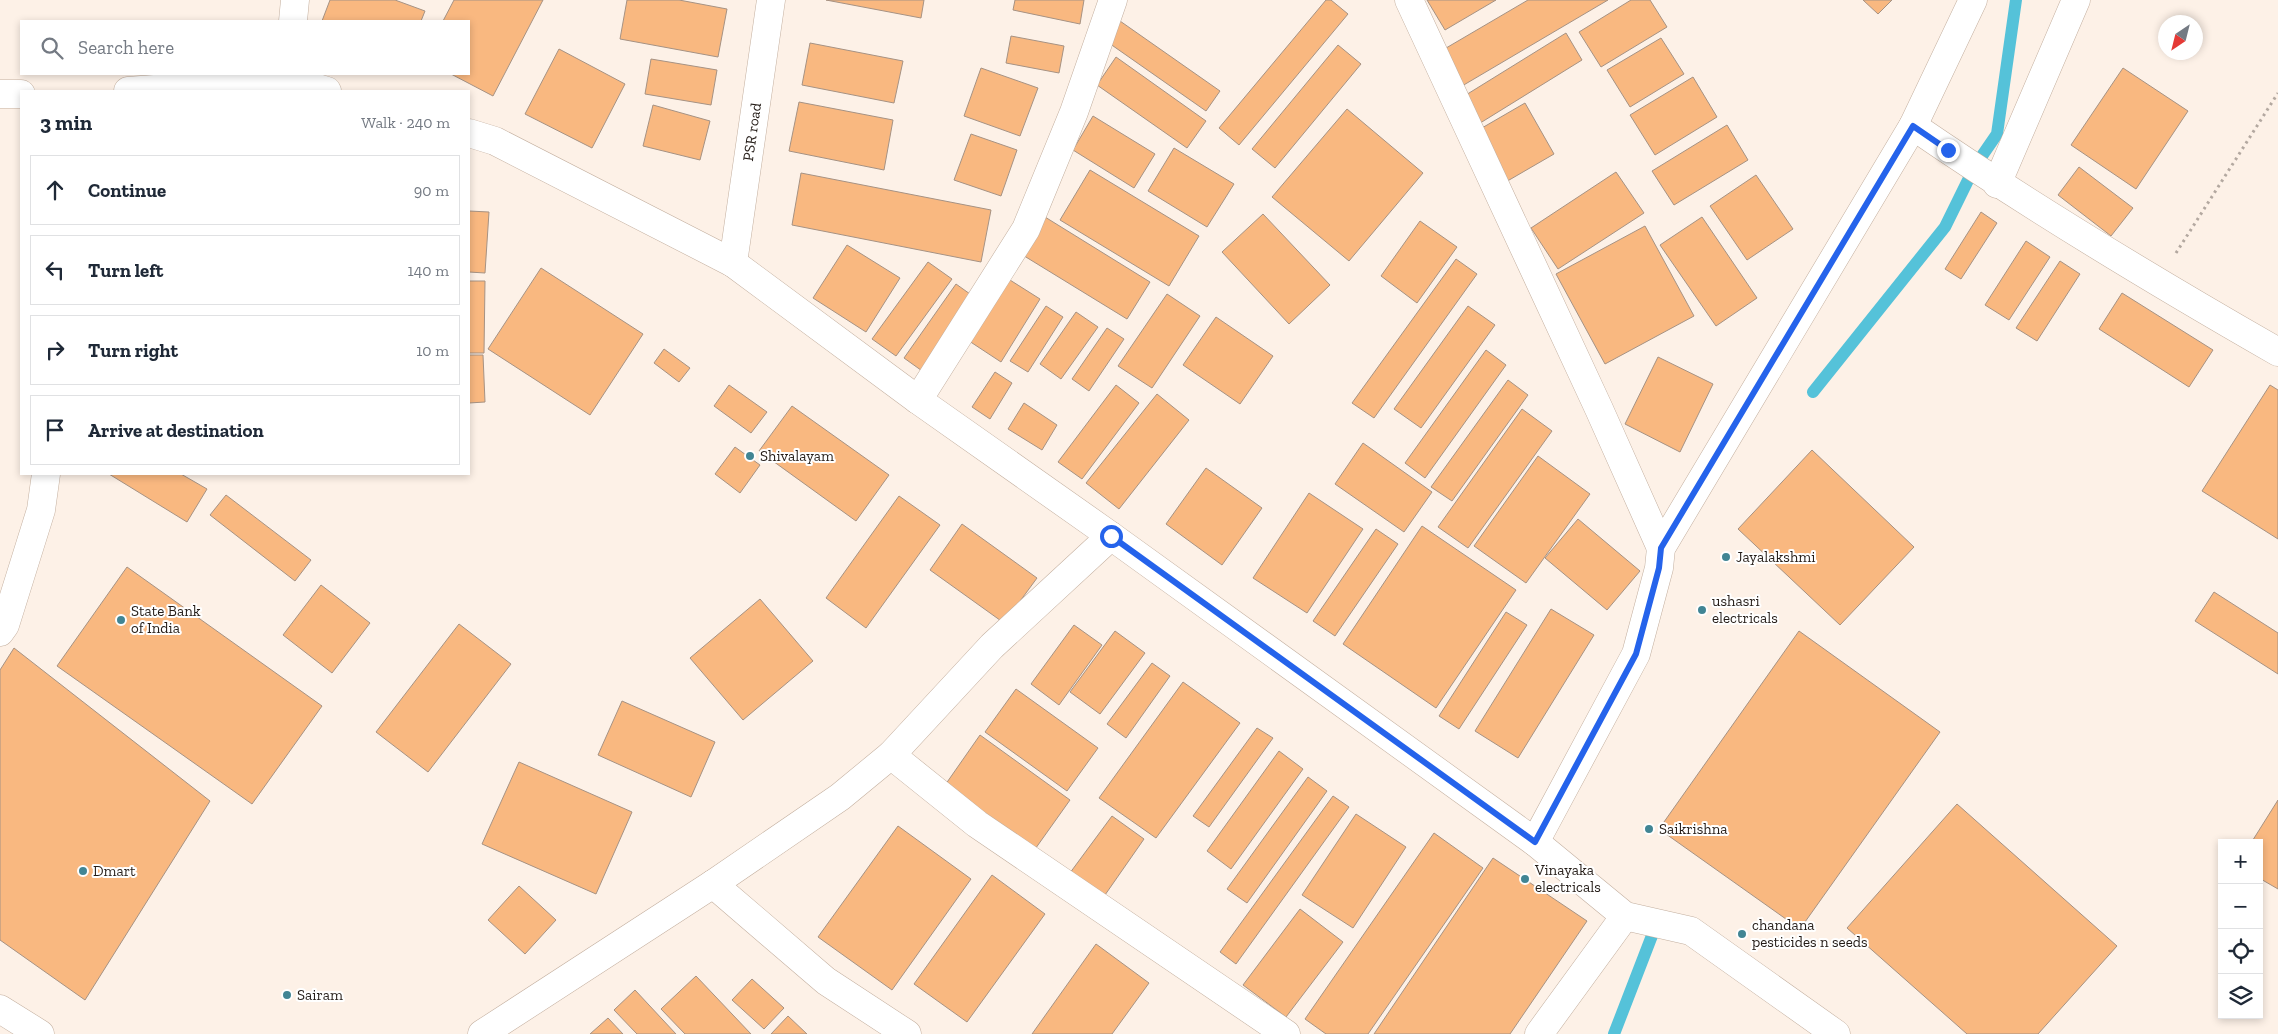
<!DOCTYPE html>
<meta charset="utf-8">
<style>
:root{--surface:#fff;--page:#f2f2f3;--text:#1f2937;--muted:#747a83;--line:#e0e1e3}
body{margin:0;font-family:"Zilla Slab",serif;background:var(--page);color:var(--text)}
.controls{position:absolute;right:15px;bottom:15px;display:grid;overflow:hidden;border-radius:0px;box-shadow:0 2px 8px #0003}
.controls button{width:45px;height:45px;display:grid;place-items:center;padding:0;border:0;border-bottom:1px solid var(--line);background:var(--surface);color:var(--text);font:25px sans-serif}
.compass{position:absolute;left:2158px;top:15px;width:45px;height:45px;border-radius:50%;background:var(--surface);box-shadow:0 2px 8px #0003;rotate:215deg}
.stop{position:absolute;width:15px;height:15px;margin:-11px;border:4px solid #2563eb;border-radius:50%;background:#fff}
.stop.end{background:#2563eb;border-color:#fff;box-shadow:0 1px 5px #0008}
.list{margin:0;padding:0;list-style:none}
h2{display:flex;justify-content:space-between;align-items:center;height:65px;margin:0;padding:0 20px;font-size:21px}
h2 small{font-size:16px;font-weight:400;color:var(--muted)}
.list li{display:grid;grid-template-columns:32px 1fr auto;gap:15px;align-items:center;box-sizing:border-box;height:70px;margin:0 10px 10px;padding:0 10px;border:1px solid var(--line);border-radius:0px}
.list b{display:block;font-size:19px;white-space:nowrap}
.list em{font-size:16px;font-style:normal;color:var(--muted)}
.icon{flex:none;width:28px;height:28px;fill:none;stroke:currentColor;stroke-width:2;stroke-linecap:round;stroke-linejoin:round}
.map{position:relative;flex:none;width:2278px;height:1034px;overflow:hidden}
.search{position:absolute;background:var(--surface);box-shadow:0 2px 8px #0003;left:20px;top:20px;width:450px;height:55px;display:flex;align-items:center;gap:12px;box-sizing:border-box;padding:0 18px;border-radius:0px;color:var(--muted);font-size:19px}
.panel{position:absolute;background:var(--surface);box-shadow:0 2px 8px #0003;left:20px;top:90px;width:450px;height:385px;border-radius:0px}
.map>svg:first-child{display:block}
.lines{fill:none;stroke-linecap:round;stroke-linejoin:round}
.stream{stroke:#55c2d9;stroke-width:12}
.building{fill:#f9b880;stroke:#a69283}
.street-casing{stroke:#c3af9f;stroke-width:29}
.path{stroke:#b3a8a0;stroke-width:3;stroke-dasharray:2.5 4;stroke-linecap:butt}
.street{stroke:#fff;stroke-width:28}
.route{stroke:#2563eb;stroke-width:6}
.poi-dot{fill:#418594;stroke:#fff;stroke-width:2}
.labels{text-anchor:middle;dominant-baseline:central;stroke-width:4;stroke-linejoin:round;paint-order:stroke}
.street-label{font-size:15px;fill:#231b16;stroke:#fff}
.poi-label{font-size:15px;fill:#231b16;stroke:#fff;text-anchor:start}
</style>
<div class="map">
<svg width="2278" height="1034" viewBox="0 0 2278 1034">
<rect width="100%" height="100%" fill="#fdf1e7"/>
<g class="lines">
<g class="stream">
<path d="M 1813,392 L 1945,227 L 1975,166 L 1997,134 L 2016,0"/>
<path d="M 1614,1034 L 1653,933"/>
</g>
</g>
<g class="building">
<path d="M 330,0 L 395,0 L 425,11 L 421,21 L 322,21 Z"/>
<path d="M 454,0 L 543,0 L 493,96 L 451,74 L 469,74 L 469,21 L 443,21 Z"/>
<path d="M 627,0 L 679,0 L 727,9 L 718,57 L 620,39 Z"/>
<path d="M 826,0 L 924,0 L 921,18 Z"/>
<path d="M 1015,0 L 1084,0 L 1080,24 L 1013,10 Z"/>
<path d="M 1326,0 L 1331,0 L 1348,14 L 1239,145 L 1219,128 Z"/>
<path d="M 1427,0 L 1496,0 L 1445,30 Z"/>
<path d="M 1528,0 L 1608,0 L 1462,86 L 1441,51 Z"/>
<path d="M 1631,0 L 1650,0 L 1667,27 L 1601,67 L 1579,32 Z"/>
<path d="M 1863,0 L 1892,0 L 1878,14 Z"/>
<path d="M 1120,21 L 1220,91 L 1206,111 L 1106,41 Z"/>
<path d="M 1566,33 L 1582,60 L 1477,125 L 1461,98 Z"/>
<path d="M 1011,36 L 1064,46 L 1059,73 L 1006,63 Z"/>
<path d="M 1661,38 L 1684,74 L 1630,107 L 1607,70 Z"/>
<path d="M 810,43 L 903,61 L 894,103 L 802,85 Z"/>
<path d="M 1338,45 L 1361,64 L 1275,168 L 1252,149 Z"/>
<path d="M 559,49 L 625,84 L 592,148 L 525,114 Z"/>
<path d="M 1116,57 L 1206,121 L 1187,148 L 1097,85 Z"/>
<path d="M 651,59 L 717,70 L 711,105 L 645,94 Z"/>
<path d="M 981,68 L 1038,88 L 1020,136 L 964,116 Z"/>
<path d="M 2123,68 L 2188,111 L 2136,189 L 2071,145 Z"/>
<path d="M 1693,77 L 1717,117 L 1655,155 L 1630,115 Z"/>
<path d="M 799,102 L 893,120 L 884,170 L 789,151 Z"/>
<path d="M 1525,103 L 1554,154 L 1504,183 L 1475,132 Z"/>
<path d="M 653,105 L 710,121 L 700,160 L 643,146 Z"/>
<path d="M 1347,109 L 1423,173 L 1349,261 L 1272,197 Z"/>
<path d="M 1093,116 L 1155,154 L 1134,188 L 1073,150 Z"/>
<path d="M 1727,125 L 1748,160 L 1674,205 L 1652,171 Z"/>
<path d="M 971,134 L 1017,150 L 1001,196 L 954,180 Z"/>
<path d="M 1174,148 L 1234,184 L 1207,227 L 1148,191 Z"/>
<path d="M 2079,167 L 2133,208 L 2111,236 L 2058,195 Z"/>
<path d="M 1090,170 L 1199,236 L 1169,286 L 1060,220 Z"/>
<path d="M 1616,172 L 1644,213 L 1558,269 L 1531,228 Z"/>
<path d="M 801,173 L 991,210 L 981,262 L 792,225 Z"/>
<path d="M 1756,175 L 1793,229 L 1747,260 L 1710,206 Z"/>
<path d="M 469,211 L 489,212 L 485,273 L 469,272 Z"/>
<path d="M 1981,212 L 1997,223 L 1961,279 L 1945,269 Z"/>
<path d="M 1263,214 L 1330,285 L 1289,324 L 1222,252 Z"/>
<path d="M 1045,217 L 1150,282 L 1127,319 L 1021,254 Z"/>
<path d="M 1702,217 L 1757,298 L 1716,326 L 1660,245 Z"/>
<path d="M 1420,221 L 1457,247 L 1417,303 L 1381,276 Z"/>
<path d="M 1645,226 L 1694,316 L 1605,364 L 1556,274 Z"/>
<path d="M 2026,241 L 2050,257 L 2009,320 L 1985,305 Z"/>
<path d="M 847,245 L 900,278 L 866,332 L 813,298 Z"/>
<path d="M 1456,259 L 1477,274 L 1374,418 L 1352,403 Z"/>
<path d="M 2060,261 L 2080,274 L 2037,341 L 2016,328 Z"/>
<path d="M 928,262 L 952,279 L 896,356 L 872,339 Z"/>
<path d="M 541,268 L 643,334 L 590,415 L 488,349 Z"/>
<path d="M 1002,275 L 1040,299 L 1001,362 L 963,337 Z"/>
<path d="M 469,281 L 485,281 L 484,353 L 469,353 Z"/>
<path d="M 956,284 L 977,299 L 925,373 L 904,358 Z"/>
<path d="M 2122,293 L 2213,350 L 2189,387 L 2099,329 Z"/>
<path d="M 1167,294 L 1200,316 L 1152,388 L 1118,366 Z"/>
<path d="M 1046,306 L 1063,317 L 1028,372 L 1010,361 Z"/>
<path d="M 1468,306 L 1495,325 L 1421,428 L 1394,409 Z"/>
<path d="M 1076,312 L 1098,327 L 1061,379 L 1040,364 Z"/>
<path d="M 1216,317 L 1273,356 L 1240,404 L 1183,365 Z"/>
<path d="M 1107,328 L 1124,339 L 1089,391 L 1072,379 Z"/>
<path d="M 664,349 L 690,368 L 679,382 L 654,363 Z"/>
<path d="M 1486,350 L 1506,365 L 1425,478 L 1405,463 Z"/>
<path d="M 469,355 L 483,355 L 485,402 L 469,403 Z"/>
<path d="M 1658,357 L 1713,384 L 1680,452 L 1625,424 Z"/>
<path d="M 995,372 L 1012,383 L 990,419 L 972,407 Z"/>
<path d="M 1508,380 L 1528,395 L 1452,501 L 1431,487 Z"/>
<path d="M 729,385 L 767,412 L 751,433 L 714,406 Z"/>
<path d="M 1116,385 L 1139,403 L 1082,479 L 1058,462 Z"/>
<path d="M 2270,385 L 2278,390 L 2278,539 L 2202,491 Z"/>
<path d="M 1157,394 L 1189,420 L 1119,509 L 1086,483 Z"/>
<path d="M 1024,403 L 1057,425 L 1042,450 L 1008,429 Z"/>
<path d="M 792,406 L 889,475 L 856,521 L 759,451 Z"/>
<path d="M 1522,409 L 1552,431 L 1468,548 L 1438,527 Z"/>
<path d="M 1363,443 L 1432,492 L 1404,532 L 1335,484 Z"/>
<path d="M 735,447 L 760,465 L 740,493 L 715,474 Z"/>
<path d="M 1812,450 L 1914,547 L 1840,625 L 1738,529 Z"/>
<path d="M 1538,456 L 1590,494 L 1526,583 L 1474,546 Z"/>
<path d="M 1206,468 L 1262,508 L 1222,565 L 1166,524 Z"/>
<path d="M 109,474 L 181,474 L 207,489 L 187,522 Z"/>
<path d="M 1309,493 L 1363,529 L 1307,613 L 1253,578 Z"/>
<path d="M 226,495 L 311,560 L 295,581 L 210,515 Z"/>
<path d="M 899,496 L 940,525 L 866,628 L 826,598 Z"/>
<path d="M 1578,519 L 1640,571 L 1607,610 L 1545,558 Z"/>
<path d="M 962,524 L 1037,578 L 1004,623 L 930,570 Z"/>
<path d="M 1422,526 L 1516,590 L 1436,708 L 1343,644 Z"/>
<path d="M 1376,529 L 1398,544 L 1335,636 L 1313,621 Z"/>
<path d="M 127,567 L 322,706 L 252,804 L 57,666 Z"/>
<path d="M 321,585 L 370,623 L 332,673 L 283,635 Z"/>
<path d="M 2214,592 L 2278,633 L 2278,674 L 2195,621 Z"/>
<path d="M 760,599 L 813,661 L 743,720 L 690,658 Z"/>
<path d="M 1551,609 L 1594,635 L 1518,758 L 1475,731 Z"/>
<path d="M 1506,612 L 1527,625 L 1459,729 L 1439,716 Z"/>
<path d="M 459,624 L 511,664 L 428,772 L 376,732 Z"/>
<path d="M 1074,625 L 1102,645 L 1059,705 L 1031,684 Z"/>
<path d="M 1115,631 L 1145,653 L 1100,714 L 1070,692 Z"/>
<path d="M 1799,631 L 1940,732 L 1800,929 L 1659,829 Z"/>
<path d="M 14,648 L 210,801 L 85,1000 L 0,940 L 0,670 Z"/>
<path d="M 1152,663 L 1170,676 L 1126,738 L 1107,724 Z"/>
<path d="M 1183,682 L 1240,723 L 1156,838 L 1099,798 Z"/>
<path d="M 1016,689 L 1098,748 L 1067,791 L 985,732 Z"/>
<path d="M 622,701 L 715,742 L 691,797 L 598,755 Z"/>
<path d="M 1257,728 L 1273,738 L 1209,827 L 1193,816 Z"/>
<path d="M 980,735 L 1070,800 L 1033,852 L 943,788 Z"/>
<path d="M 1279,751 L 1303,769 L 1231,869 L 1207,851 Z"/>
<path d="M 519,762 L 632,812 L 596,894 L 482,844 Z"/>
<path d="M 1308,777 L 1327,791 L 1247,903 L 1227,889 Z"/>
<path d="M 1333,796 L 1349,807 L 1236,964 L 1220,952 Z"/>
<path d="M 2278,800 L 2278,889 L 2259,878 L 2259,843 L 2251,843 Z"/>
<path d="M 1957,804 L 2117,946 L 2038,1034 L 1967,1034 L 1847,928 Z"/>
<path d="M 1356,814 L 1406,847 L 1353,928 L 1302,895 Z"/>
<path d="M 1112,816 L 1144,839 L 1098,905 L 1064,881 Z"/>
<path d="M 898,826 L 971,879 L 892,990 L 818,937 Z"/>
<path d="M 1434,833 L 1483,868 L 1368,1034 L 1326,1034 L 1305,1019 Z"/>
<path d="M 1493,858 L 1587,921 L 1510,1034 L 1374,1034 Z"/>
<path d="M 992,875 L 1045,914 L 967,1022 L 914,984 Z"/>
<path d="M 519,886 L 556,920 L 525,954 L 488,920 Z"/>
<path d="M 1300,909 L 1343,942 L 1286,1017 L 1243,985 Z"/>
<path d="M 1096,944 L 1149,983 L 1112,1034 L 1032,1034 Z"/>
<path d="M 696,976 L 751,1034 L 685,1034 L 661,1009 Z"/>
<path d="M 752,979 L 784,1008 L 764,1029 L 732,1000 Z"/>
<path d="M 635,990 L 676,1034 L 637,1034 L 614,1010 Z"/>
<path d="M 788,1016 L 807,1034 L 771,1034 Z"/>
<path d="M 608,1018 L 623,1034 L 590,1034 Z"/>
</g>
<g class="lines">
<g class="street-casing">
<g id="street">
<path d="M 1409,0 L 1599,409 L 1661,548"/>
<path d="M 293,21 L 295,0"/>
<path d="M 128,91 L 288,79 L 327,91"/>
<path d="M 0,94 L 21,94"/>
<path d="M 1913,126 C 2031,207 2154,281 2278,352"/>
<path d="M 469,133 L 495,141 L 733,263 L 918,400 L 1111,536 L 1535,842 L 1625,916 L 1691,931 L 1836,1034"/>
<path d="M 1997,184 L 2076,0"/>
<path d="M 733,263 L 771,0"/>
<path d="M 918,400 L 1026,229 L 1074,112 L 1113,0"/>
<path d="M 0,632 L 5,625 L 41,510 L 46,474"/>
<path d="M 891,755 L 977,824 L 1286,1034"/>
<path d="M 1535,842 L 1636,654 L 1659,568 L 1661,548 L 1913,126 L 1973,0"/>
<path d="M 713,884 L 826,981 L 907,1034"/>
<path d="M 0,1009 L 40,1034"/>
<path d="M 482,1034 L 713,884 L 840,797 L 891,755 L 992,646 L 1111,536"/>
<path d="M 1539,1034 L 1625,916"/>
</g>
</g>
<path class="path" d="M 2176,253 L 2278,93"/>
<use href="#street" class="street"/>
</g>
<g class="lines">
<path class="route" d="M 1111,536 L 1535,842 L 1636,654 L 1659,568 L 1661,548 L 1913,126 L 1948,150"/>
</g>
<g class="poi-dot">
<circle cx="750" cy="456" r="5"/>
<circle cx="1726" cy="557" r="5"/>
<circle cx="1702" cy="610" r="5"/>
<circle cx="121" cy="620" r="5"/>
<circle cx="1649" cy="829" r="5"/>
<circle cx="83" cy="871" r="5"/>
<circle cx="1525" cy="879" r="5"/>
<circle cx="1742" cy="934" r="5"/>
<circle cx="287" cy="995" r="5"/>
</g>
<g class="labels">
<g class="street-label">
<text transform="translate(752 132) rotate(-82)">PSR road</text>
</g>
<g class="poi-label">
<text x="760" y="456">Shivalayam</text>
<text x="1736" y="557">Jayalakshmi</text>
<text x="1712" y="601">ushasri<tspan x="1712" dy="17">electricals</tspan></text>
<text x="131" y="611">State Bank<tspan x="131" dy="17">of India</tspan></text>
<text x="1659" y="829">Saikrishna</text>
<text x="1535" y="870">Vinayaka<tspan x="1535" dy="17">electricals</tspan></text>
<text x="93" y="871">Dmart</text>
<text x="1752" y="925">chandana<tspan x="1752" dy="17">pesticides n seeds</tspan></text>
<text x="297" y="995">Sairam</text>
</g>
</g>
</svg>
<div class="controls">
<button>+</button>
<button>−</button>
<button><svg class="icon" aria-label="locate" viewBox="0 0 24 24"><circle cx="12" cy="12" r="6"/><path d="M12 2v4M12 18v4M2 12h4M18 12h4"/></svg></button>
<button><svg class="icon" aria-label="layers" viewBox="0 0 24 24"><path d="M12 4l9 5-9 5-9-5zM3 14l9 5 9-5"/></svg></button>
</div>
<svg class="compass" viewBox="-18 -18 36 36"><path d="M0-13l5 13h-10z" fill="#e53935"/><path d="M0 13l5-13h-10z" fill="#747a83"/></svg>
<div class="stop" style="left:1111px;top:536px"></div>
<div class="stop end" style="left:1948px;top:150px"></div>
<div class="search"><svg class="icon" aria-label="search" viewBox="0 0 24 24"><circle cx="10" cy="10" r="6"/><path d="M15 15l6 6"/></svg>Search here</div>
<section class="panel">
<h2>3 min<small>Walk · 240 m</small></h2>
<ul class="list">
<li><svg class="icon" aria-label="ahead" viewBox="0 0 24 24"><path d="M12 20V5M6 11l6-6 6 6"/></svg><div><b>Continue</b></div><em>90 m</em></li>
<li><svg class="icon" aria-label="left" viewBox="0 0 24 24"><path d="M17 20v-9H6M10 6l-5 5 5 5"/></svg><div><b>Turn left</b></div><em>140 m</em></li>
<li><svg class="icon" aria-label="right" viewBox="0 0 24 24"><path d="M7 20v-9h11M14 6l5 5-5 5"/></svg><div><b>Turn right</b></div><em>10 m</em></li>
<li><svg class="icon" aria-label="arrive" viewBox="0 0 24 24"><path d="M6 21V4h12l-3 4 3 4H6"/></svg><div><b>Arrive at destination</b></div></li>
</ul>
</section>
</div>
